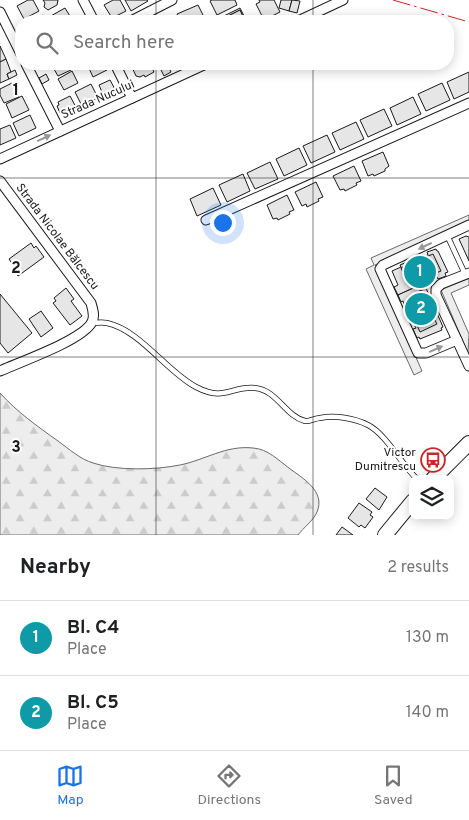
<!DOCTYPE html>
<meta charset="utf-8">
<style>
:root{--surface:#fff;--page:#f2f2f2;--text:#202124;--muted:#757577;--line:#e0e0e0;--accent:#1a73e8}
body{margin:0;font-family:Overpass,sans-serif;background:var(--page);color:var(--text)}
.controls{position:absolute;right:15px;bottom:15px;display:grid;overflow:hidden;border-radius:10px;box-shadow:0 2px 12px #0003}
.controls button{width:45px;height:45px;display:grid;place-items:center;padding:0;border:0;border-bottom:1px solid var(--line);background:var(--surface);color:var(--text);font:25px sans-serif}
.you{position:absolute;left:222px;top:222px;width:18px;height:18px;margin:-12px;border:4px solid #fff;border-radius:50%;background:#1a73e8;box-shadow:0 0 0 8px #1a73e833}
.badge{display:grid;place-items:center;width:32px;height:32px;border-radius:50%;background:var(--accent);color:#fff;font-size:16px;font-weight:700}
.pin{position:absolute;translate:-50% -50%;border:2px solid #fff;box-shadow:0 1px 5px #0006}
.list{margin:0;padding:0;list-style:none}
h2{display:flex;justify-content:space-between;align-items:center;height:65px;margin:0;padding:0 20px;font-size:21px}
h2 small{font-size:16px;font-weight:400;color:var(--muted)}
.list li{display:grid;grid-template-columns:32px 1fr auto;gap:15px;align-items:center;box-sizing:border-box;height:75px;padding:0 20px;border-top:1px solid var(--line)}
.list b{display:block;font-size:19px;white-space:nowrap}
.list p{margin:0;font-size:16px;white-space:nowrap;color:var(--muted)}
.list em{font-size:16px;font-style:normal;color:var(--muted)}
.icon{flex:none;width:28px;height:28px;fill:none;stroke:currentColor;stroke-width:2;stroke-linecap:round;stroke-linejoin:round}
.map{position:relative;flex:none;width:469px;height:535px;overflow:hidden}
.search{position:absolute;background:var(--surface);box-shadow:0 2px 12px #0003;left:15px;right:15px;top:15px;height:55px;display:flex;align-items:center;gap:12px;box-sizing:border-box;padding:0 18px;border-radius:20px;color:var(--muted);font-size:19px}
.sheet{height:215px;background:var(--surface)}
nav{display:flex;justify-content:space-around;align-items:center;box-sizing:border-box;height:70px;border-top:1px solid var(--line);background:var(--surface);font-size:14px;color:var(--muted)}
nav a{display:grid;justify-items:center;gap:2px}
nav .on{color:var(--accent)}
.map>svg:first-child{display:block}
.built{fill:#ededed;stroke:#6a6a6a}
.forest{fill:url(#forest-firs);stroke:#6a6a6a}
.building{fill:#e6e6e6;stroke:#1a1a1a}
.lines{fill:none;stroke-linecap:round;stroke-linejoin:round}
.lane-casing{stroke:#1a1a1a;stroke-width:6}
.street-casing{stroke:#1a1a1a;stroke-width:11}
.secondary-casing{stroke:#1a1a1a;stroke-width:16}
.lane{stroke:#fff;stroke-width:4.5}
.street{stroke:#fff;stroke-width:9}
.secondary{stroke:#fff;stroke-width:14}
.power{stroke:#c62828;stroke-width:1;stroke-dasharray:18 4 2.5 4;stroke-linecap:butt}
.oneway{fill:#989898}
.grid{fill:none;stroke:#1a1a1a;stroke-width:1;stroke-opacity:0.55}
.labels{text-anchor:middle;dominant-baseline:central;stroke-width:4;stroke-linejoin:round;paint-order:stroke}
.street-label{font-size:12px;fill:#1a1a1a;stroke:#fff}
.poi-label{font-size:12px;fill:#1a1a1a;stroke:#fff;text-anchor:end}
.grid-label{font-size:16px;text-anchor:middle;font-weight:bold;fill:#1a1a1a;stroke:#fff;stroke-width:4;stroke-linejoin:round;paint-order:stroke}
</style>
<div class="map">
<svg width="469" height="535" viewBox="0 0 469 535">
<defs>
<pattern id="forest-firs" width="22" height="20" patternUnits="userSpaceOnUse" patternTransform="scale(1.25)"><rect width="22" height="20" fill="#ededed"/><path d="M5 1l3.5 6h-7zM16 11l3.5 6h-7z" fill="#cbcbcb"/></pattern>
</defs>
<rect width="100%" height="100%" fill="#fff"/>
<g class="built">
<path d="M 469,215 L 469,223 L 375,265 L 422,371 L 414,375 L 366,269 L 374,265 L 371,258 Z"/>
<path d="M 469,278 L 469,285 L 451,293 L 469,334 L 468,353 L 441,290 Z"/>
</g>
<path class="forest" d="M 0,393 C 17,412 37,426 58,441 C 69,449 80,459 93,463 C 117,471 155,470 180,465 C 205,460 226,445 253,448 C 268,449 278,460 289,468 C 302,478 326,491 317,512 C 314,520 303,528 298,535 L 0,535 Z"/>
<g class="building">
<path d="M 28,0 L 33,0 L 39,11 L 24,19 L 17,6 Z"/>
<path d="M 43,0 L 58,0 L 57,5 L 48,10 L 44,7 L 45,3 Z"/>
<path d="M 113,0 L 120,0 L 126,11 L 112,18 L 104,5 Z"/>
<path d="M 125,0 L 147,0 L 148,1 L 131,11 Z"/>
<path d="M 212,0 L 235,0 L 237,5 L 217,15 L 210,1 Z"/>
<path d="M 259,0 L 274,0 L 280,12 L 264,20 L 256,4 L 260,2 Z"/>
<path d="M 281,0 L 292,0 L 289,11 L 279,8 Z"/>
<path d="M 292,0 L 300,1 L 297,13 L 289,11 Z"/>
<path d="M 198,5 L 205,19 L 200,21 L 180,21 L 177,14 Z"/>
<path d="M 65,8 L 73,21 L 52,21 L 49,17 Z"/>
<path d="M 240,8 L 245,18 L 244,19 L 240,10 L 226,17 L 228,21 L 214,21 Z"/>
<path d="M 240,10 L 245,21 L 228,21 L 226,17 Z"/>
<path d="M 43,15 L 46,21 L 31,21 Z"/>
<path d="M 0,46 L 6,59 L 0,62 Z"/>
<path d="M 6,59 L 11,72 L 7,74 L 9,79 L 0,83 L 0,62 Z"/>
<path d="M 51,64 L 68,64 L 71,70 L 58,76 Z"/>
<path d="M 87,64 L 104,64 L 107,70 L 93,77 Z"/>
<path d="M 134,64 L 150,64 L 154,72 L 145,77 L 144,75 L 140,77 L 136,76 L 131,65 Z"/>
<path d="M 158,64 L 167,64 L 171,72 L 164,76 Z"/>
<path d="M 15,70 L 17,75 L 9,79 L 7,74 Z"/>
<path d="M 72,71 L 78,83 L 64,90 L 58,79 Z"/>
<path d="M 469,72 L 469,92 L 454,99 L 447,82 Z"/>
<path d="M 46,74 L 49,80 L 42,84 L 39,78 Z"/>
<path d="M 110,80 L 117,93 L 105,99 L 99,85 Z"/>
<path d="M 12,83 L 19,97 L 4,103 L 0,95 L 0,89 Z"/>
<path d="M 442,83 L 450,100 L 426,111 L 418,94 Z"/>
<path d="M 91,84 L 98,98 L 82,106 L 75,92 Z"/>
<path d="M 22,96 L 29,110 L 12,118 L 6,104 Z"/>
<path d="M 70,96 L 77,109 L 65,115 L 63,111 L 60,113 L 57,106 L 59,105 L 58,102 Z"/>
<path d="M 413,97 L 421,114 L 397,125 L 390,108 Z"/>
<path d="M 384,109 L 392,126 L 368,137 L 360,120 Z"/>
<path d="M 30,115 L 36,128 L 19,136 L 13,123 Z"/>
<path d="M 356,122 L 364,139 L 340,150 L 332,133 Z"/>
<path d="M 10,125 L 16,138 L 0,145 L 0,129 Z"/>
<path d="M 327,135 L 335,152 L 311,163 L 303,146 Z"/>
<path d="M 299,148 L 307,165 L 284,176 L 276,159 Z"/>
<path d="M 383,152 L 389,166 L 385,169 L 385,171 L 374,176 L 373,174 L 368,176 L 362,161 Z"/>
<path d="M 270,162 L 278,179 L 255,189 L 247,173 Z"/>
<path d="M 354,166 L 361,181 L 356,183 L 357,185 L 345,191 L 344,189 L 340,190 L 333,176 Z"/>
<path d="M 243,174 L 250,191 L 227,202 L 219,185 Z"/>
<path d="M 316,182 L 323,197 L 318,199 L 319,201 L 307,207 L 306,204 L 302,206 L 295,192 Z"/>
<path d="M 213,188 L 221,205 L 197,216 L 190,199 Z"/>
<path d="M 287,195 L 294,210 L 289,212 L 290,214 L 278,220 L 277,218 L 273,219 L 267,205 Z"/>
<path d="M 466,236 L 469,237 L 469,261 L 459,239 Z"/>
<path d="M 31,243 L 34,248 L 36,246 L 44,257 L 18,276 L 13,269 L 15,268 L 9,259 Z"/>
<path d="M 436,249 L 437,251 L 438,251 L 448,272 L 445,273 L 446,276 L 438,279 L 437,277 L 398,295 L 394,287 L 398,285 L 392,271 L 401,267 L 400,265 L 407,262 L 408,264 L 421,255 L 422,257 L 428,255 L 427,252 Z"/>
<path d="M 433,254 L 441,271 L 431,275 L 432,278 L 425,282 L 423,279 L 409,285 L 401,268 Z"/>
<path d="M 418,286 L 420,291 L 426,288 L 443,327 L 441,328 L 442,330 L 420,339 L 419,337 L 417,338 L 413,329 L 416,328 L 413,323 L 411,324 L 408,318 L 410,317 L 403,301 L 401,302 L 398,295 Z"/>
<path d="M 66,288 L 74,299 L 71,301 L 82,316 L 70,325 L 53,303 L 56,301 L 54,298 Z"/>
<path d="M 0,294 L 32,333 L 8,353 L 0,343 Z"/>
<path d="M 422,296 L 429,309 L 432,307 L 436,315 L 433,317 L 437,324 L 420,332 L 406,301 Z"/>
<path d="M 41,311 L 53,328 L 41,337 L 29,319 Z"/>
<path d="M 375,488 L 387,497 L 379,510 L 366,499 Z"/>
<path d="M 359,503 L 372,512 L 370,515 L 373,517 L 365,528 L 361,525 L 359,527 L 348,518 Z"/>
<path d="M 342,527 L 353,535 L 336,535 Z"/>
</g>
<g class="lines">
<g class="lane-casing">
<g id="lane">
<path d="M 447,235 L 465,274"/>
<path d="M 91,323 C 96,323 102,322 107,323 C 140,330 167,372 196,387 C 225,402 230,386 255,388 C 277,390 285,416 305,421 C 309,422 315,418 320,418 C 335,415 354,418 368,425 C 387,435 401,464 417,479"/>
</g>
</g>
<g class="street-casing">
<g id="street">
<path d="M 83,0 L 94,21"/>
<path d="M 0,12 L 21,54"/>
<path d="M 131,21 L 172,0"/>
<path d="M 298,21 L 343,0"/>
<path d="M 26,64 L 60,131"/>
<path d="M 115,64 L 132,98"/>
<path d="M 0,159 L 206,64"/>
<path d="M 0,181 L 91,303 C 93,310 95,316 92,322 C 83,340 20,362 0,371"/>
<path d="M 206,220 L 469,103"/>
<path d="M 469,225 L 383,265 L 380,269 L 418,353 L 426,353 L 457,340 L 436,295 L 436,289 L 441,284 L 469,273"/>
<path d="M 457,340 L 469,366"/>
</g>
</g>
<g class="secondary-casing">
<g id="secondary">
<path d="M 433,479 L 469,443"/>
<path d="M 385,535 L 413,501"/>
</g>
</g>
<use href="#lane" class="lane"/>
<use href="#street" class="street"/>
<use href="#secondary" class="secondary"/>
<path class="power" d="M 393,0 L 469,22"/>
</g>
<defs><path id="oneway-solid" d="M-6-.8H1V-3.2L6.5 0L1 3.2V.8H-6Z" transform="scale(1.25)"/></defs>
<g class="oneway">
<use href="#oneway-solid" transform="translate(44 138) rotate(-25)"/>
<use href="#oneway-solid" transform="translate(425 246) rotate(155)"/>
<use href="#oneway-solid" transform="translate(436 349) rotate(-24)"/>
</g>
<path class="grid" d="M 156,0 L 156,21M 313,0 L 313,21M 156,64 L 156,535M 313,64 L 313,535M 0,178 L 469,178M 0,357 L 469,357"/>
<defs>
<g id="bus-ring" transform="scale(1.25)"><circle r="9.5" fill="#fff" stroke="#c62828" stroke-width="1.5"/><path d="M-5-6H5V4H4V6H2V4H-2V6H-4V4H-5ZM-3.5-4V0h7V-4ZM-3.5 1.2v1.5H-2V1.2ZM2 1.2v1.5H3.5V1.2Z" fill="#c62828"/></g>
</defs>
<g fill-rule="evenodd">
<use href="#bus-ring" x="433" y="460"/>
</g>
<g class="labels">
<g class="street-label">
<text transform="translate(98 100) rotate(-24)">Strada Nucului</text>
<text transform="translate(57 237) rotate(53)">Strada Nicolae Bălcescu</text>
</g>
<g class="poi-label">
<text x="416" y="453">Victor<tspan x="416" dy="14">Dumitrescu</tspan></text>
</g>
</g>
<g class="grid-label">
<text x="16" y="95">1</text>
<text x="16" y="273">2</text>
<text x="16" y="452">3</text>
</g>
</svg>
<div class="controls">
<button><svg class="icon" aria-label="layers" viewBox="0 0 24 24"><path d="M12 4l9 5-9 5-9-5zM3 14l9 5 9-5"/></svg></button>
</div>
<div class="you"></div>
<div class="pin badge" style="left:420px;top:272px;background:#0f9aa8">1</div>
<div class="pin badge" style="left:421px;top:309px;background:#0f9aa8">2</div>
<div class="search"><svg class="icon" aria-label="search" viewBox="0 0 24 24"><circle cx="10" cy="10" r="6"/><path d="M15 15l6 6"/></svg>Search here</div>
</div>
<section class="sheet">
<h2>Nearby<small>2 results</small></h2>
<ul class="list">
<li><span class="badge" style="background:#0f9aa8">1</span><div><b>Bl. C4</b><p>Place</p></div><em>130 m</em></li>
<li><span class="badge" style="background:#0f9aa8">2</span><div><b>Bl. C5</b><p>Place</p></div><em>140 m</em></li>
</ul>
</section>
<nav>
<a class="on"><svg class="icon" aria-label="map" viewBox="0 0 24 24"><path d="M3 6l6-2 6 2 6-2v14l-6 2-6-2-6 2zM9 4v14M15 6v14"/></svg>Map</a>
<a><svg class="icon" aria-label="directions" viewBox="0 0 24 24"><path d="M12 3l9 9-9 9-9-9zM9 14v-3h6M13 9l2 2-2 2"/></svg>Directions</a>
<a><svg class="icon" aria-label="saved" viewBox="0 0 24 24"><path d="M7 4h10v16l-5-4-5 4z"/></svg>Saved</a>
</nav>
